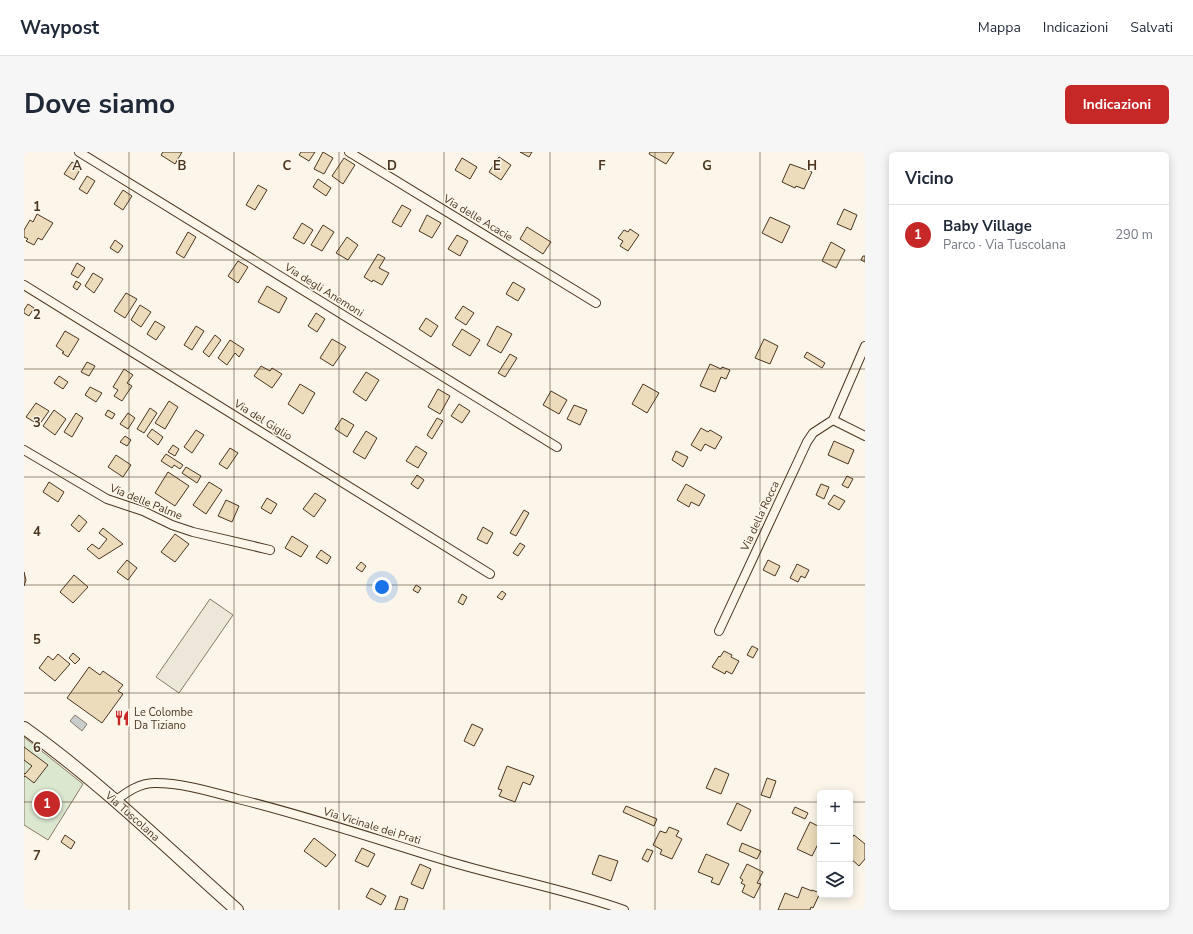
<!DOCTYPE html>
<html lang="it">
<meta charset="utf-8">
<style>
:root{--surface:#fff;--page:#f6f6f7;--text:#1f2937;--muted:#747a83;--line:#e0e1e3;--accent:#c62828}
body{margin:0;font-family:"Nunito Sans",sans-serif;background:var(--page);color:var(--text)}
.controls{position:absolute;right:12px;bottom:12px;display:grid;overflow:hidden;border-radius:6px;box-shadow:0 2px 10px #0003}
.controls button{width:36px;height:36px;display:grid;place-items:center;padding:0;border:0;border-bottom:1px solid var(--line);background:var(--surface);color:var(--text);font:20px sans-serif}
.you{position:absolute;left:358px;top:435px;width:14px;height:14px;margin:-10px;border:3px solid #fff;border-radius:50%;background:#1a73e8;box-shadow:0 0 0 6px #1a73e833}
.badge{display:grid;place-items:center;width:26px;height:26px;border-radius:50%;background:var(--accent);color:#fff;font-size:13px;font-weight:700}
.pin{position:absolute;translate:-50% -50%;border:2px solid #fff;box-shadow:0 1px 4px #0006}
.list{margin:0;padding:0;list-style:none}
h2{display:flex;justify-content:space-between;align-items:center;height:52px;margin:0;padding:0 16px;font-size:17px}
h2 small{font-size:13px;font-weight:400;color:var(--muted)}
.list li{display:grid;grid-template-columns:26px 1fr auto;gap:12px;align-items:center;box-sizing:border-box;height:60px;padding:0 16px;border-top:1px solid var(--line)}
.list b{display:block;font-size:15px;white-space:nowrap}
.list p{margin:0;font-size:13px;white-space:nowrap;color:var(--muted)}
.list em{font-size:13px;font-style:normal;color:var(--muted)}
.icon{flex:none;width:22px;height:22px;fill:none;stroke:currentColor;stroke-width:2;stroke-linecap:round;stroke-linejoin:round}
.map{position:relative;flex:none;width:841px;height:758px;overflow:hidden;border-radius:6px}
header{display:flex;align-items:center;gap:24px;box-sizing:border-box;height:56px;padding:0 20px;background:var(--surface);border-bottom:1px solid var(--line)}
header strong{font-size:19px}
nav{display:flex;gap:22px;margin-inline-start:auto;font-size:14px}
.intro{display:flex;align-items:center;justify-content:space-between;box-sizing:border-box;height:96px;padding:0 24px}
h1{margin:0;font-size:28px}
.button{padding:10px 18px;border-radius:6px;background:var(--accent);color:#fff;font-size:14px;font-weight:700}
main{display:flex;gap:24px;padding:0 24px}
aside{flex:1;background:var(--surface);border-radius:6px;box-shadow:0 2px 10px #0003}
.map>svg:first-child{display:block}
.green{fill:#dce7d0;stroke:#887966}
.parking{fill:#ede7d9;stroke:#887966}
.water{fill:#c9cecd;stroke:#887966}
.building{fill:#ecdcbc;stroke:#4a3520}
.lines{fill:none;stroke-linecap:round;stroke-linejoin:round}
.minor-casing{stroke:#4a3520;stroke-width:10}
.secondary-casing{stroke:#4a3520;stroke-width:14}
.minor{stroke:#fbf6e9;stroke-width:8}
.secondary{stroke:#fbf6e9;stroke-width:12}
.grid{fill:none;stroke:#4a3520;stroke-width:1;stroke-opacity:0.55}
.labels{text-anchor:middle;dominant-baseline:central;stroke-width:3;stroke-linejoin:round;paint-order:stroke}
.street-label{font-size:11px;fill:#4a3520;stroke:#fbf6e9}
.poi-label{font-size:11px;fill:#4a3520;stroke:#fbf6e9;text-anchor:start}
.grid-label{font-size:13px;text-anchor:middle;font-weight:bold;fill:#4a3520;stroke:#fbf6e9;stroke-width:3;stroke-linejoin:round;paint-order:stroke}
</style>
<header>
<strong>Waypost</strong>
<nav><a>Mappa</a><a>Indicazioni</a><a>Salvati</a></nav>
</header>
<div class="intro"><h1>Dove siamo</h1><a class="button">Indicazioni</a></div>
<main>
<div class="map">
<svg width="841" height="758" viewBox="0 0 841 758">
<rect width="100%" height="100%" fill="#fbf6e9"/>
<path class="green" d="M 0,585 L 59,632 L 24,688 L 0,673 Z"/>
<path class="parking" d="M 186,447 L 209,463 L 155,541 L 132,525 Z"/>
<path class="water" d="M 51,563 L 63,572 L 58,579 L 46,569 Z"/>
<g class="building">
<path d="M 139,0 L 158,0 L 151,12 L 137,3 Z"/>
<path d="M 277,0 L 291,0 L 285,9 L 275,3 Z"/>
<path d="M 299,0 L 309,6 L 300,22 L 290,17 Z"/>
<path d="M 496,0 L 508,0 L 505,5 Z"/>
<path d="M 626,0 L 650,0 L 642,12 L 625,2 Z"/>
<path d="M 475,5 L 487,13 L 477,28 L 465,20 Z"/>
<path d="M 320,6 L 331,13 L 319,32 L 308,24 Z"/>
<path d="M 438,6 L 453,15 L 446,27 L 431,18 Z"/>
<path d="M 48,10 L 57,16 L 50,28 L 40,22 Z"/>
<path d="M 766,12 L 788,20 L 780,37 L 772,34 L 771,36 L 758,30 Z"/>
<path d="M 63,24 L 71,29 L 63,42 L 55,37 Z"/>
<path d="M 294,27 L 307,36 L 302,44 L 289,35 Z"/>
<path d="M 234,33 L 243,38 L 231,58 L 222,53 Z"/>
<path d="M 99,38 L 108,44 L 99,58 L 90,52 Z"/>
<path d="M 378,53 L 387,58 L 377,75 L 368,70 Z"/>
<path d="M 820,57 L 833,63 L 827,78 L 813,72 Z"/>
<path d="M 13,62 L 29,71 L 18,88 L 14,86 L 10,93 L 2,89 L 4,87 L 0,85 L 0,78 L 6,68 L 9,70 Z"/>
<path d="M 403,63 L 417,71 L 408,86 L 395,79 Z"/>
<path d="M 746,65 L 766,74 L 758,91 L 738,81 Z"/>
<path d="M 278,71 L 289,78 L 280,92 L 269,86 Z"/>
<path d="M 299,73 L 310,80 L 298,99 L 287,93 Z"/>
<path d="M 503,75 L 527,90 L 519,102 L 496,87 Z"/>
<path d="M 606,77 L 615,83 L 604,99 L 596,94 L 599,89 L 594,86 L 600,78 L 604,80 Z"/>
<path d="M 164,80 L 172,85 L 160,106 L 152,101 Z"/>
<path d="M 433,83 L 444,89 L 436,104 L 424,97 Z"/>
<path d="M 323,85 L 334,93 L 324,108 L 312,101 Z"/>
<path d="M 91,88 L 99,94 L 94,101 L 86,96 Z"/>
<path d="M 807,90 L 821,98 L 812,116 L 798,109 Z"/>
<path d="M 354,102 L 361,106 L 355,116 L 365,121 L 358,133 L 349,128 L 348,130 L 340,125 Z"/>
<path d="M 839,104 L 841,104 L 841,110 L 837,108 Z"/>
<path d="M 214,109 L 224,115 L 214,131 L 204,124 Z"/>
<path d="M 53,111 L 61,116 L 54,126 L 47,122 Z"/>
<path d="M 69,121 L 79,127 L 70,141 L 61,134 Z"/>
<path d="M 52,129 L 57,132 L 53,138 L 49,135 Z"/>
<path d="M 489,130 L 501,137 L 494,149 L 482,142 Z"/>
<path d="M 243,134 L 263,146 L 255,161 L 234,150 Z"/>
<path d="M 102,141 L 113,147 L 101,166 L 90,159 Z"/>
<path d="M 4,152 L 10,156 L 5,164 L 0,161 L 0,158 Z"/>
<path d="M 116,153 L 127,160 L 117,175 L 107,168 Z"/>
<path d="M 439,154 L 450,161 L 442,173 L 431,166 Z"/>
<path d="M 292,161 L 301,167 L 293,180 L 284,174 Z"/>
<path d="M 402,166 L 414,174 L 407,185 L 395,177 Z"/>
<path d="M 131,169 L 141,175 L 132,188 L 123,182 Z"/>
<path d="M 172,174 L 180,179 L 168,198 L 160,193 Z"/>
<path d="M 473,174 L 488,182 L 477,201 L 463,193 Z"/>
<path d="M 438,177 L 456,188 L 446,204 L 428,193 Z"/>
<path d="M 41,179 L 55,187 L 44,205 L 38,201 L 40,200 L 32,194 Z"/>
<path d="M 191,183 L 197,188 L 185,205 L 179,200 Z"/>
<path d="M 308,187 L 322,195 L 309,214 L 296,206 Z"/>
<path d="M 740,187 L 754,194 L 746,212 L 731,206 Z"/>
<path d="M 206,188 L 220,197 L 215,205 L 211,201 L 203,213 L 194,206 Z"/>
<path d="M 783,200 L 801,211 L 798,216 L 780,205 Z"/>
<path d="M 486,202 L 493,206 L 481,225 L 474,221 Z"/>
<path d="M 63,210 L 71,214 L 65,224 L 57,220 Z"/>
<path d="M 686,212 L 697,217 L 698,215 L 706,218 L 702,227 L 697,225 L 691,240 L 676,234 Z"/>
<path d="M 237,214 L 246,219 L 248,216 L 258,222 L 248,236 L 230,224 Z"/>
<path d="M 100,217 L 109,223 L 103,231 L 108,234 L 98,249 L 90,244 L 94,238 L 89,235 Z"/>
<path d="M 342,220 L 355,228 L 342,249 L 329,240 Z"/>
<path d="M 35,224 L 44,230 L 39,237 L 30,231 Z"/>
<path d="M 276,232 L 291,241 L 279,262 L 264,252 Z"/>
<path d="M 619,232 L 635,241 L 623,261 L 608,252 Z"/>
<path d="M 66,235 L 78,241 L 72,250 L 61,243 Z"/>
<path d="M 414,237 L 426,244 L 416,262 L 404,255 Z"/>
<path d="M 527,239 L 543,248 L 535,262 L 519,253 Z"/>
<path d="M 145,249 L 154,255 L 141,277 L 131,271 Z"/>
<path d="M 12,251 L 25,259 L 15,273 L 2,265 Z"/>
<path d="M 435,252 L 446,259 L 438,271 L 427,264 Z"/>
<path d="M 550,253 L 563,258 L 556,273 L 543,267 Z"/>
<path d="M 126,256 L 133,261 L 120,281 L 113,277 Z"/>
<path d="M 30,258 L 42,267 L 31,283 L 19,274 Z"/>
<path d="M 84,258 L 91,262 L 88,267 L 81,263 Z"/>
<path d="M 52,261 L 59,266 L 48,285 L 40,280 Z"/>
<path d="M 104,261 L 111,266 L 104,277 L 96,272 Z"/>
<path d="M 318,266 L 330,273 L 323,285 L 311,277 Z"/>
<path d="M 413,266 L 419,269 L 408,287 L 403,283 Z"/>
<path d="M 677,276 L 684,280 L 686,278 L 698,285 L 691,297 L 681,292 L 677,299 L 667,293 Z"/>
<path d="M 128,277 L 139,285 L 134,293 L 123,284 Z"/>
<path d="M 172,278 L 180,283 L 168,301 L 160,295 Z"/>
<path d="M 342,279 L 353,286 L 341,307 L 329,300 Z"/>
<path d="M 101,284 L 107,288 L 103,294 L 96,290 Z"/>
<path d="M 810,289 L 830,298 L 824,312 L 804,303 Z"/>
<path d="M 149,293 L 155,297 L 151,304 L 144,300 Z"/>
<path d="M 392,294 L 403,301 L 394,316 L 382,309 Z"/>
<path d="M 206,296 L 214,301 L 203,317 L 195,312 Z"/>
<path d="M 652,299 L 664,305 L 659,315 L 648,308 Z"/>
<path d="M 142,302 L 159,313 L 156,317 L 150,313 L 148,316 L 137,309 Z"/>
<path d="M 92,303 L 107,313 L 99,325 L 84,315 Z"/>
<path d="M 162,315 L 177,324 L 173,331 L 158,321 Z"/>
<path d="M 144,320 L 165,334 L 151,354 L 131,341 Z"/>
<path d="M 393,323 L 400,328 L 394,337 L 387,332 Z"/>
<path d="M 823,324 L 829,327 L 824,336 L 818,333 Z"/>
<path d="M 25,330 L 40,340 L 34,350 L 19,340 Z"/>
<path d="M 185,330 L 198,338 L 182,362 L 169,353 Z"/>
<path d="M 662,332 L 681,343 L 675,354 L 667,350 L 665,355 L 653,348 Z"/>
<path d="M 797,332 L 805,335 L 800,347 L 792,343 Z"/>
<path d="M 291,341 L 302,348 L 290,365 L 279,357 Z"/>
<path d="M 810,343 L 821,349 L 815,358 L 804,352 Z"/>
<path d="M 243,346 L 253,352 L 247,362 L 237,356 Z"/>
<path d="M 202,348 L 215,354 L 208,370 L 194,364 Z"/>
<path d="M 500,358 L 505,361 L 492,384 L 486,381 Z"/>
<path d="M 55,363 L 63,370 L 55,380 L 47,373 Z"/>
<path d="M 459,375 L 469,381 L 463,392 L 453,387 Z"/>
<path d="M 79,376 L 99,392 L 75,407 L 63,397 L 68,392 L 75,397 L 83,387 L 75,381 Z"/>
<path d="M 151,382 L 165,392 L 151,410 L 137,400 Z"/>
<path d="M 268,384 L 284,394 L 277,405 L 261,396 Z"/>
<path d="M 496,391 L 501,394 L 494,404 L 489,401 Z"/>
<path d="M 297,398 L 307,405 L 303,412 L 292,405 Z"/>
<path d="M 103,408 L 113,416 L 104,428 L 93,420 Z"/>
<path d="M 744,408 L 756,414 L 751,424 L 739,418 Z"/>
<path d="M 337,410 L 342,414 L 338,420 L 332,416 Z"/>
<path d="M 773,412 L 785,418 L 781,426 L 777,424 L 774,430 L 766,426 Z"/>
<path d="M 0,420 L 2,428 L 0,434 Z"/>
<path d="M 50,423 L 64,435 L 49,451 L 36,440 Z"/>
<path d="M 392,433 L 397,436 L 394,441 L 389,438 Z"/>
<path d="M 478,439 L 482,442 L 478,448 L 473,445 Z"/>
<path d="M 438,442 L 443,445 L 439,453 L 434,450 Z"/>
<path d="M 728,494 L 734,497 L 729,506 L 723,503 Z"/>
<path d="M 700,499 L 708,503 L 707,505 L 715,509 L 708,522 L 702,519 L 701,522 L 688,515 L 695,504 L 696,505 Z"/>
<path d="M 49,501 L 56,507 L 51,512 L 45,506 Z"/>
<path d="M 34,502 L 46,512 L 31,529 L 15,516 L 24,504 L 29,508 Z"/>
<path d="M 65,515 L 76,523 L 79,519 L 99,533 L 94,539 L 99,542 L 78,571 L 43,546 Z"/>
<path d="M 448,572 L 459,577 L 450,594 L 440,589 Z"/>
<path d="M 0,595 L 24,613 L 10,631 L 1,624 L 0,625 L 0,621 L 1,622 L 8,614 L 0,608 Z"/>
<path d="M 483,614 L 510,624 L 506,633 L 499,630 L 491,650 L 475,644 L 478,638 L 474,637 Z"/>
<path d="M 691,616 L 705,622 L 697,642 L 682,636 Z"/>
<path d="M 743,626 L 752,629 L 746,646 L 737,643 Z"/>
<path d="M 713,651 L 727,658 L 717,679 L 703,672 Z"/>
<path d="M 602,654 L 633,667 L 630,674 L 599,660 Z"/>
<path d="M 771,655 L 784,661 L 781,667 L 768,661 Z"/>
<path d="M 786,670 L 796,675 L 796,688 L 788,704 L 773,697 Z"/>
<path d="M 645,675 L 655,679 L 652,684 L 658,687 L 648,707 L 636,702 L 638,698 L 629,693 L 636,679 L 642,681 Z"/>
<path d="M 41,683 L 51,690 L 47,697 L 37,690 Z"/>
<path d="M 830,683 L 841,692 L 841,707 L 835,714 L 826,706 L 826,688 Z"/>
<path d="M 290,686 L 312,703 L 302,715 L 280,699 Z"/>
<path d="M 718,691 L 737,699 L 733,707 L 715,699 Z"/>
<path d="M 338,696 L 351,702 L 344,715 L 331,709 Z"/>
<path d="M 623,697 L 629,699 L 624,710 L 618,707 Z"/>
<path d="M 682,702 L 705,712 L 695,733 L 687,730 L 689,726 L 674,720 Z"/>
<path d="M 575,703 L 594,709 L 587,729 L 568,722 Z"/>
<path d="M 396,712 L 407,717 L 399,737 L 387,732 Z"/>
<path d="M 723,712 L 739,720 L 733,731 L 737,732 L 730,746 L 718,740 L 721,733 L 717,731 L 719,728 L 716,726 Z"/>
<path d="M 778,735 L 788,739 L 788,738 L 796,741 L 789,756 L 787,755 L 786,758 L 754,758 L 761,741 L 774,746 Z"/>
<path d="M 347,736 L 362,744 L 357,753 L 342,745 Z"/>
<path d="M 376,744 L 384,747 L 380,758 L 371,758 Z"/>
</g>
<g class="lines">
<g class="minor-casing">
<g id="minor">
<path d="M 55,0 L 533,295"/>
<path d="M 325,0 L 572,151"/>
<path d="M 0,133 L 466,422"/>
<path d="M 809,268 L 841,284"/>
<path d="M 0,298 L 83,347 L 119,359 L 148,373 L 169,380 L 246,398"/>
<path d="M 695,479 L 783,290 L 789,281 L 809,268 L 841,194"/>
<path d="M 91,649 C 103,640 115,631 131,631 C 159,631 188,640 214,647 C 284,664 351,687 420,708 C 479,726 541,737 600,758"/>
</g>
</g>
<g class="secondary-casing">
<g id="secondary">
<path id="s1" d="M 0,576 C 76,630 143,696 213,758"/>
</g>
</g>
<use href="#minor" class="minor"/>
<use href="#secondary" class="secondary"/>
</g>
<path class="grid" d="M 105,0 L 105,758M 210,0 L 210,758M 315,0 L 315,758M 420,0 L 420,758M 526,0 L 526,758M 631,0 L 631,758M 736,0 L 736,758M 0,108 L 841,108M 0,217 L 841,217M 0,325 L 841,325M 0,433 L 841,433M 0,541 L 841,541M 0,650 L 796,650M 826,650 L 841,650"/>
<defs>
<g id="restaurant-bare" transform="scale(1.2)"><path d="M-5-6h1v4h1v-4h1v4h1v-4h1v5L-1.5 .5V6h-2V.5L-5-1ZM5-6V6H3V1.5H1.5Q1.5-4 5-6Z" fill="#c62828" stroke="#fbf6e9" stroke-width="2.5" paint-order="stroke"/></g>
</defs>
<g fill-rule="evenodd">
<use href="#restaurant-bare" x="98" y="566"/>
</g>
<g class="labels">
<g class="street-label">
<text transform="translate(454 66) rotate(31)">Via delle Acacie</text>
<text transform="translate(300 138) rotate(32)">Via degli Anemoni</text>
<text transform="translate(239 268) rotate(32)">Via del Giglio</text>
<text transform="translate(122 350) rotate(22)">Via delle Palme</text>
<text transform="translate(736 364) rotate(-65)">Via della Rocca</text>
<text stroke="none"><textPath href="#s1" startOffset="140">Via Tuscolana</textPath></text>
<text transform="translate(348 674) rotate(17)">Via Vicinale dei Prati</text>
</g>
<g class="poi-label">
<text x="110" y="560">Le Colombe<tspan x="110" dy="13">Da Tiziano</tspan></text>
</g>
</g>
<g class="grid-label">
<text x="53" y="18">A</text>
<text x="158" y="18">B</text>
<text x="263" y="18">C</text>
<text x="368" y="18">D</text>
<text x="473" y="18">E</text>
<text x="578" y="18">F</text>
<text x="683" y="18">G</text>
<text x="788" y="18">H</text>
<text x="13" y="59">1</text>
<text x="13" y="167">2</text>
<text x="13" y="275">3</text>
<text x="13" y="384">4</text>
<text x="13" y="492">5</text>
<text x="13" y="600">6</text>
<text x="13" y="708">7</text>
</g>
</svg>
<div class="controls">
<button>+</button>
<button>−</button>
<button><svg class="icon" aria-label="layers" viewBox="0 0 24 24"><path d="M12 4l9 5-9 5-9-5zM3 14l9 5 9-5"/></svg></button>
</div>
<div class="you"></div>
<div class="pin badge" style="left:23px;top:652px">1</div>
</div>
<aside>
<h2>Vicino<small></small></h2>
<ul class="list">
<li><span class="badge">1</span><div><b>Baby Village</b><p>Parco · Via Tuscolana</p></div><em>290 m</em></li>
</ul>
</aside>
</main>
